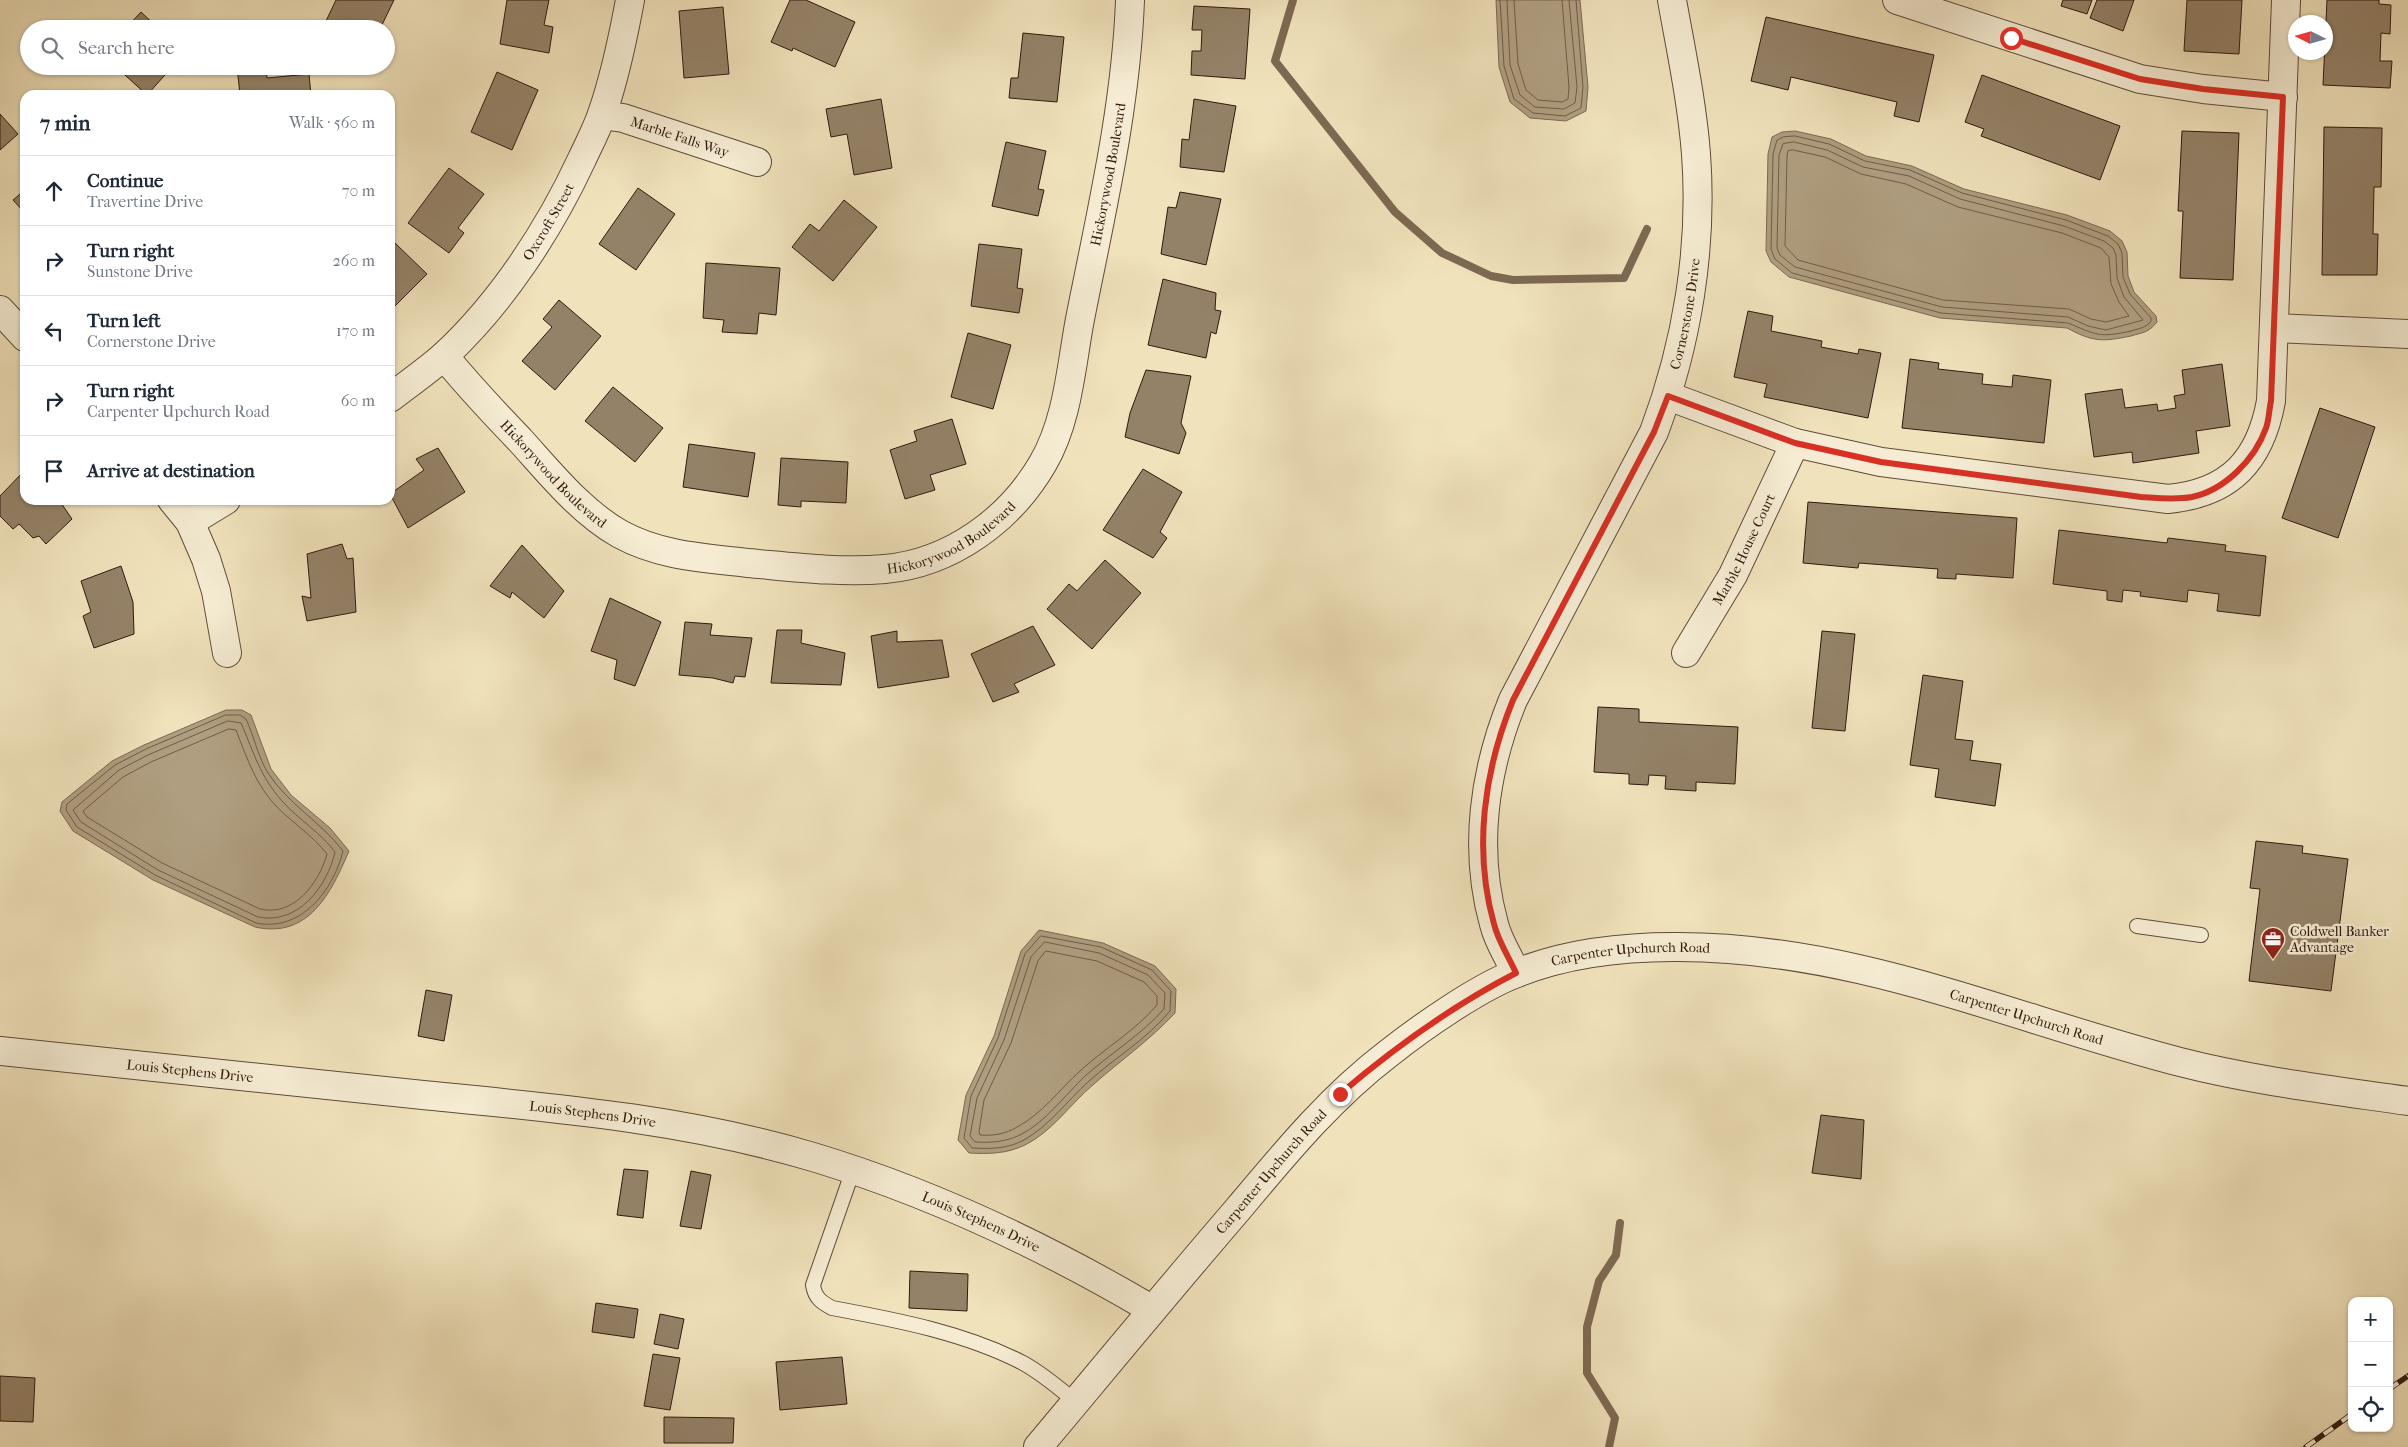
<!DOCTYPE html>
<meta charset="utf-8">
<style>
:root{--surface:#fff;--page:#f6f6f7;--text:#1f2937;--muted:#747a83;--line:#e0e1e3}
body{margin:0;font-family:"IM FELL French Canon",serif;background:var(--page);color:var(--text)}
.controls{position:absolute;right:15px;bottom:15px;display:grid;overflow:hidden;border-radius:10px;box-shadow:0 1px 4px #0004}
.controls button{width:45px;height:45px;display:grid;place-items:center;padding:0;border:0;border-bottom:1px solid var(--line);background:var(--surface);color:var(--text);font:25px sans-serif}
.compass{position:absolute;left:2288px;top:15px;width:45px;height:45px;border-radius:50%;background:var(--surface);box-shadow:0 1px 4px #0004;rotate:275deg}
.stop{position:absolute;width:15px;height:15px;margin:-11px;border:4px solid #d93025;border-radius:50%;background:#fff}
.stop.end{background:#d93025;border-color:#fff;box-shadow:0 1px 5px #0008}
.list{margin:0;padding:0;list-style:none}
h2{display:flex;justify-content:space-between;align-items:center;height:65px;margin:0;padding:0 20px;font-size:21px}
h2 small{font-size:16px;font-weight:400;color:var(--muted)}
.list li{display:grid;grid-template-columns:32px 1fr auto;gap:15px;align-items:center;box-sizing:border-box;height:70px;padding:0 20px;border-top:1px solid var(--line)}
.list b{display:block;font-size:19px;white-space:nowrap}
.list p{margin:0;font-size:16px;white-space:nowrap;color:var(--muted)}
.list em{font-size:16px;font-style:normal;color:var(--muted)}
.icon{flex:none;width:28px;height:28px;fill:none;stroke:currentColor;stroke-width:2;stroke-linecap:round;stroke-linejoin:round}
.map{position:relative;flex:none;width:2408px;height:1447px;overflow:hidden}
.search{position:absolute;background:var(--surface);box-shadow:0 1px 4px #0004;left:20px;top:20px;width:375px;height:55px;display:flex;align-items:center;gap:12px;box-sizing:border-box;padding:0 18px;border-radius:28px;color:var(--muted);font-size:19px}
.panel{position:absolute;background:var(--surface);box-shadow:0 1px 4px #0004;left:20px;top:90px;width:375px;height:415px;border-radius:15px}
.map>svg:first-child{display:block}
.water{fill:#af9e80;stroke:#7d6952}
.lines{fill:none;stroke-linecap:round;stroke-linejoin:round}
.shore{stroke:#705c47;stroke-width:1}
.stream{stroke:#7d6952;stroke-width:8}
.building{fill:#948268;stroke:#31190e}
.service-casing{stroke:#614b39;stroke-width:16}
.minor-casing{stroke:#614b39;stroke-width:30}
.tertiary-casing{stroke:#614b39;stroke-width:30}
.service{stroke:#f5ecd3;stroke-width:14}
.minor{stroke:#f5ecd3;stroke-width:28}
.tertiary{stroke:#f5ecd3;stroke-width:28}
.rail-casing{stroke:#31190e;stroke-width:5.5}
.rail{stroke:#f5ecd3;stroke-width:4;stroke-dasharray:11;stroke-linecap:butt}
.route{stroke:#d93025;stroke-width:6}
.labels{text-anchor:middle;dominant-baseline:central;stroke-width:5;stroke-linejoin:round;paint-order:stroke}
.street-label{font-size:14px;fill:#31190e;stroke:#f5ecd3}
.poi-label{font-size:14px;fill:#31190e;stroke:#f5ecd3;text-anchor:start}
</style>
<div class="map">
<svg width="2408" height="1447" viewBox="0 0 2408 1447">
<rect width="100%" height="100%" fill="#f0e2bb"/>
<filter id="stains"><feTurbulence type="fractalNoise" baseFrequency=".004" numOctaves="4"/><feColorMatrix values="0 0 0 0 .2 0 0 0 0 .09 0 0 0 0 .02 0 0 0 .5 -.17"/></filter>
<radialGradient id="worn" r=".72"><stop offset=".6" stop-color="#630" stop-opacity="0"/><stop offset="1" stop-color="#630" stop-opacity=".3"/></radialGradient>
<g class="water">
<path d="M 1496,0 L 1580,0 L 1588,87 L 1586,111 L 1566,121 L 1530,118 L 1510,102 L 1499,67 Z"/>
<path d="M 1795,131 L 1831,139 L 1866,156 L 1912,166 L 1964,189 L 2067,215 L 2110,231 L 2122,241 L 2127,252 L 2128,276 L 2134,292 L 2156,316 L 2157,322 C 2148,333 2144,332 2131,336 C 2102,342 2093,342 2067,328 L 1940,318 L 1789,277 L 1771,262 L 1766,251 L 1768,154 L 1772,137 L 1782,132 Z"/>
<path d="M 226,710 L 242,710 L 251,715 L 271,769 L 291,795 L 330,828 L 349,851 C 331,893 309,939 255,927 L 153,880 L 73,831 L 60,811 L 62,802 L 112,761 L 144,745 Z"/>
<path d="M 1039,930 L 1103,943 L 1155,966 L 1176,989 L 1175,1013 C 1150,1040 1121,1060 1094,1084 C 1070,1104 1053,1131 1025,1145 C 1006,1154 989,1154 969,1153 L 958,1140 L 966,1095 L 994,1036 L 1021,951 Z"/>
</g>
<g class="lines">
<g class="shore">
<path d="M 1500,0 L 1504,66 L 1514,99 L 1533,113 L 1565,116 L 1581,108 L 1583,87 L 1576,0"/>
<path d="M 1507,0 L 1510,65 L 1520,95 L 1535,107 L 1564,109 L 1575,103 L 1577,87 L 1569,0"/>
<path d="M 1514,0 L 1518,64 L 1526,90 L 1538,100 L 1562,102 L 1568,99 L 1569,87 L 1562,0"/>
<path d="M 1795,136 L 1829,144 L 1865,161 L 1910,170 L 1962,193 L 2066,220 L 2108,236 L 2118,244 L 2122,253 L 2123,277 L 2130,294 L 2151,318 L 2151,321 C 2146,328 2140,328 2131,331 C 2099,338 2097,335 2068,323 L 1941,313 L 1792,273 L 1775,259 L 1771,249 L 1773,154 L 1777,140 L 1783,137 Z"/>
<path d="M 1794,142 L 1827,150 L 1863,167 L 1909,176 L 1960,199 L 2064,226 L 2104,241 L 2113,248 L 2116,255 L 2117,278 L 2124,297 L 2143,320 L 2106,330 L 2088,326 L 2068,317 L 1942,307 L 1795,267 L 1780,255 L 1777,248 L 1779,155 L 1783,144 Z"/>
<path d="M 1793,150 L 1825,157 L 1861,174 L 1906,184 L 1958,207 L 2062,233 L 2101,248 L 2109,257 L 2111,284 L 2119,302 L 2129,316 L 2106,322 L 2091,319 L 2069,309 L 1943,300 L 1798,260 L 1785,246 L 1787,156 L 1788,151 Z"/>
<path d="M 226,715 L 240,715 L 246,719 C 254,736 258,757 268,773 C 288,804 321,822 343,851 C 333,891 301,932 256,923 L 155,875 L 77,827 L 66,810 L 67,804 L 115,765 L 146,749 Z"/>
<path d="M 228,721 L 241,723 C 254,753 260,776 282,801 C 299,820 320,832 335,852 C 327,887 298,925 258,917 L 158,870 L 81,822 L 73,810 L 119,770 L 148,755 Z"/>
<path d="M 229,729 L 236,730 C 247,758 256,786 278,808 C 294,824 313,836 327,854 C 319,883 294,917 260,909 L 162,863 L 87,817 L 83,811 L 123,777 L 151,762 Z"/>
<path d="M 1041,936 L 1101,947 L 1152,970 L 1171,991 L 1170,1011 C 1147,1039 1116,1057 1089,1081 C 1067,1101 1050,1125 1024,1140 C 1007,1149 990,1149 972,1148 L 964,1138 L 971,1096 L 998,1038 L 1025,954 Z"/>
<path d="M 1045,942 L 1099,953 L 1148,975 L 1165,993 L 1164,1009 C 1141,1035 1111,1053 1085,1076 C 1064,1096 1046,1122 1020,1135 C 1005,1142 991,1143 975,1142 L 970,1136 L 977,1098 L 1004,1040 L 1031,957 Z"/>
<path d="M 1046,951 L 1097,961 L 1144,982 L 1157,996 L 1157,1005 C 1135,1031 1105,1048 1080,1071 C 1059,1090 1042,1114 1017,1127 C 1006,1134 993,1136 980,1135 L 979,1132 L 984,1100 L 1011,1043 L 1038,961 Z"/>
</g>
<g class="stream">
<path d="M 1293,0 L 1275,61 L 1395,212 L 1442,253 L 1491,276 L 1513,280 L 1624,278 L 1647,229"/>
<path d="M 1609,1447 L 1615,1418 L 1587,1373 L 1587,1327 L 1599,1281 L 1616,1255 L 1620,1223"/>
</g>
</g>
<g class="building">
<path d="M 336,0 L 394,0 L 380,29 L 342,29 L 326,21 Z"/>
<path d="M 507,0 L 549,0 L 544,25 L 553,27 L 549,53 L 500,44 Z"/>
<path d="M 790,0 L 806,0 L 855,22 L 835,67 L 793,48 L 792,51 L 771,42 Z"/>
<path d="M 2063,0 L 2092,0 L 2087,14 L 2061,6 Z"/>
<path d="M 2097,0 L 2134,0 L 2123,31 L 2090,18 Z"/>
<path d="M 2187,0 L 2242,0 L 2239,54 L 2184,51 Z"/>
<path d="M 2327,0 L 2379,0 L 2379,4 L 2391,5 L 2390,34 L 2381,33 L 2380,61 L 2392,61 L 2390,88 L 2323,85 Z"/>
<path d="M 1194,6 L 1250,9 L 1245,79 L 1191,75 L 1192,51 L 1201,51 L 1202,30 L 1192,30 Z"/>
<path d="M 723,7 L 729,74 L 684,78 L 679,11 Z"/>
<path d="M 141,12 L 159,29 L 125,29 Z"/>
<path d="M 1766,17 L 1934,55 L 1919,122 L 1894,116 L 1897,102 L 1791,77 L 1788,90 L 1751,81 Z"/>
<path d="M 1023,33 L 1064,37 L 1057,102 L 1009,98 L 1011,78 L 1018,78 Z"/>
<path d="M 115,66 L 173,66 L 147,95 Z"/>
<path d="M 237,66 L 266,66 L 267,78 L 309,74 L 311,95 L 240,95 Z"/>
<path d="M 497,72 L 538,90 L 512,150 L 471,132 Z"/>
<path d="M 1982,75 L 2120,126 L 2100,180 L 1981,136 L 1984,129 L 1965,122 Z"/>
<path d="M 881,99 L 892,168 L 854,175 L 847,134 L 831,137 L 826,109 Z"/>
<path d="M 1194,99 L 1236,106 L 1224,172 L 1180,167 L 1182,139 L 1189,140 Z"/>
<path d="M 0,114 L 18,134 L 0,150 Z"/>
<path d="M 2324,127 L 2382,128 L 2381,187 L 2374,187 L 2373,234 L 2378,234 L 2377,275 L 2322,275 Z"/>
<path d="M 2182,131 L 2239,133 L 2233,280 L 2180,278 L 2183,211 L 2178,211 Z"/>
<path d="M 1006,142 L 1046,151 L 1038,189 L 1044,190 L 1038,216 L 992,206 Z"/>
<path d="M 449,168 L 484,194 L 458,228 L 464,233 L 449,253 L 408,223 Z"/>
<path d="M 638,188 L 675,214 L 636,270 L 599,244 Z"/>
<path d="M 25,190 L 25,213 L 13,200 Z"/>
<path d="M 1180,192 L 1221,199 L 1206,265 L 1161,254 L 1168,207 L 1176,208 Z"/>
<path d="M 844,200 L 877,227 L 833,281 L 792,247 L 810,224 L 819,231 Z"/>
<path d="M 395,243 L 427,274 L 390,311 L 390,249 Z"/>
<path d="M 979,244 L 1022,249 L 1017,288 L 1023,289 L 1019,313 L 971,306 Z"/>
<path d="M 706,263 L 780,268 L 776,315 L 759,313 L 757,334 L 722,332 L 724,320 L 703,318 Z"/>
<path d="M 1163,279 L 1216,293 L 1215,310 L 1221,311 L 1216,334 L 1211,332 L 1206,358 L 1148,345 Z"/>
<path d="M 559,300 L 601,336 L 555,390 L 522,361 L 552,327 L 543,319 Z"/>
<path d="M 1748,311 L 1773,316 L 1771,331 L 1822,341 L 1821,347 L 1858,354 L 1859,349 L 1881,353 L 1868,418 L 1764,397 L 1767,384 L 1734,377 Z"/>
<path d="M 968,333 L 1011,345 L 993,409 L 951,397 Z"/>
<path d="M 1910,359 L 1939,363 L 1938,369 L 1983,374 L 1982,384 L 2012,387 L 2013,375 L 2051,380 L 2044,443 L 1902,428 Z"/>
<path d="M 2222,364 L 2230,426 L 2196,431 L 2199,453 L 2133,463 L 2132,452 L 2094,457 L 2085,394 L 2122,389 L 2125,408 L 2157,404 L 2158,411 L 2176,408 L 2174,396 L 2185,394 L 2182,370 Z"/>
<path d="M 1146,370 L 1191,376 L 1181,423 L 1186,433 L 1179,454 L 1125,437 L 1130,413 Z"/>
<path d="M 613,387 L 663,428 L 635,462 L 585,421 Z"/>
<path d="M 2320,408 L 2375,427 L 2338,538 L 2282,518 Z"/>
<path d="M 952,419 L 966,464 L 930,475 L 935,490 L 905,499 L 890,450 L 917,441 L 914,431 Z"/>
<path d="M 689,444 L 755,453 L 748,497 L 683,487 Z"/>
<path d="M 438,448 L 465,492 L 408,528 L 390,494 L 424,470 L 416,459 Z"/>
<path d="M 781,458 L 848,462 L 846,503 L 801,501 L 801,507 L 778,505 Z"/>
<path d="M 1143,469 L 1182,492 L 1160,532 L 1167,538 L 1153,558 L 1103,530 Z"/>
<path d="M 25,470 L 25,500 L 59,500 L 72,519 L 46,544 L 39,536 L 33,538 L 19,524 L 13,529 L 0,516 L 0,496 Z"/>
<path d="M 1808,502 L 2017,518 L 2013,578 L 1956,574 L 1956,579 L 1937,578 L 1938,569 L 1859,563 L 1858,568 L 1803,563 Z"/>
<path d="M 2059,530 L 2167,543 L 2168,538 L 2226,545 L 2225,551 L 2266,556 L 2260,616 L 2217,611 L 2219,594 L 2188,590 L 2187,602 L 2140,596 L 2141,592 L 2123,590 L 2122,602 L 2107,600 L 2107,591 L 2053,584 Z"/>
<path d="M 342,544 L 347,559 L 353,558 L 356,612 L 307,621 L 302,596 L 311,598 L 307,554 Z"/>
<path d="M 522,545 L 564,591 L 544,618 L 512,592 L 510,598 L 490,586 Z"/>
<path d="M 1105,560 L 1141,593 L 1092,649 L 1047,609 L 1069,584 L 1077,591 Z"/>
<path d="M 121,566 L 133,602 L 134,634 L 94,648 L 83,616 L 91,612 L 81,581 Z"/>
<path d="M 610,598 L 661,622 L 635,686 L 614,679 L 617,660 L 591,651 Z"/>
<path d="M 685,622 L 712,624 L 710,635 L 752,638 L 745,677 L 735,676 L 733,683 L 713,678 L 679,675 Z"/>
<path d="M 1033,626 L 1055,665 L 1014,684 L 1019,692 L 993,702 L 971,654 Z"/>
<path d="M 777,630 L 802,630 L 801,643 L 845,653 L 841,685 L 771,683 Z"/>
<path d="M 897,631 L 897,642 L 942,640 L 949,677 L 878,688 L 871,636 Z"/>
<path d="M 1822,631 L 1855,634 L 1845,731 L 1812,728 Z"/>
<path d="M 1923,675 L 1963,681 L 1955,739 L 1973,741 L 1970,760 L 2001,764 L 1995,806 L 1935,797 L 1939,769 L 1910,765 Z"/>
<path d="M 1598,707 L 1639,709 L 1639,722 L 1738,727 L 1735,784 L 1696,782 L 1696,791 L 1665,789 L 1666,776 L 1649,775 L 1648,785 L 1629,784 L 1629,774 L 1594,772 Z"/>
<path d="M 2256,841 L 2303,846 L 2302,853 L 2348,859 L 2331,991 L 2249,981 L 2260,889 L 2250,888 Z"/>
<path d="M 426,990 L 452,995 L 444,1041 L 418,1036 Z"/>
<path d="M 1821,1115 L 1864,1120 L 1861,1179 L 1812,1173 Z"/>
<path d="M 624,1169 L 648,1171 L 643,1218 L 617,1215 Z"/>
<path d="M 691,1171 L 711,1175 L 701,1229 L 680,1226 Z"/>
<path d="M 910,1271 L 968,1274 L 967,1311 L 909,1308 Z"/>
<path d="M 596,1303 L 638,1309 L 634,1338 L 592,1332 Z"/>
<path d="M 660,1314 L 684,1319 L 678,1349 L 654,1344 Z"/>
<path d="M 653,1354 L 680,1358 L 670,1410 L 644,1406 Z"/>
<path d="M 842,1357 L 847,1404 L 780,1410 L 776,1362 Z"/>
<path d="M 0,1376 L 35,1378 L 33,1422 L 0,1421 Z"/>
<path d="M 664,1417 L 734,1418 L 733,1443 L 664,1443 Z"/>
</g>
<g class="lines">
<g class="service-casing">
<g id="service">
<path d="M 2137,926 L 2201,935"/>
<path d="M 853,1170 L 813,1285 C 815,1298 821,1302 832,1308 C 897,1320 965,1333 1023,1363 C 1043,1374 1059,1388 1076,1402"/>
</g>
</g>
<g class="minor-casing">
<g id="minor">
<path d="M 1897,0 L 2140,79 L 2203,89 L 2283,97"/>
<path id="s1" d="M 602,115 L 623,118 L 757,162"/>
<path d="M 0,310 L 25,337"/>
<path d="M 2275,328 L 2408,334"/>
<path id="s2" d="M 444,356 C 468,385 494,413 520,440 C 550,473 581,512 620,534 C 660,556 704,558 748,563 C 793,567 840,573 885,569 C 951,563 1010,520 1043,463 C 1068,420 1071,367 1080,319 C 1101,213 1126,108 1130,0"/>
<path d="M 1668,396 L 1795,443 L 1881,462 L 2168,499 C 2230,493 2260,461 2271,401 L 2286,0"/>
<path id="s3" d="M 390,398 C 408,384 427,371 444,356 C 502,302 549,230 582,159 C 589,144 597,129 602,114 C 615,77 623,38 630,0"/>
<path d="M 172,500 L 190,522 L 206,559 L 216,591 L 227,653"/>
<path d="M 190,522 L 226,500"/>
<path id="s4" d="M 1686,653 L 1733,575 L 1795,443"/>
<path id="s5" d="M 1516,973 C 1509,957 1498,941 1494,924 C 1473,849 1484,771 1513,700 L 1654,432 C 1687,344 1703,248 1696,154 C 1692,102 1681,51 1672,0"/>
</g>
</g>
<g class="tertiary-casing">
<g id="tertiary">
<path id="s6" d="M 0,1051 C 141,1066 282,1080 423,1095 C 555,1108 686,1119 813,1157 C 933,1193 1044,1246 1151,1309"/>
<path id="s7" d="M 1038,1447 C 1105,1367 1171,1287 1239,1208 C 1285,1153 1331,1097 1389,1053 C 1422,1027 1479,987 1517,973 C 1567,953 1621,947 1674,947 C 1854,946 2010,1018 2180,1062 C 2254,1081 2332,1090 2408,1101"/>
</g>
</g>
<use href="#service" class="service"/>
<use href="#minor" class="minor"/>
<use href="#tertiary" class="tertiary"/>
<g class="rail-casing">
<g id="rail">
<path d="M 2389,1389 L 2408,1376"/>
<path d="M 2306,1447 L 2352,1414"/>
</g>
</g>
<use href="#rail" class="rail"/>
</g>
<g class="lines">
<path class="route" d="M 1340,1094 C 1395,1047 1452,1006 1516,973 C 1509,957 1498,941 1494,924 C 1473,849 1484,771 1513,700 L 1654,432 L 1668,396 L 1795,443 L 1881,462 L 2141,497 C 2158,498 2175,500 2192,497 C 2225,490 2255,459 2266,428 C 2269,420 2269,410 2271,401 L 2283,97 L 2203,89 L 2140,79 L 2011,38"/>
</g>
<defs>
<g id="office-pin" transform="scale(1.25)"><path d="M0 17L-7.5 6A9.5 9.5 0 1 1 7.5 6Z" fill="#8f2418" stroke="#f5ecd3"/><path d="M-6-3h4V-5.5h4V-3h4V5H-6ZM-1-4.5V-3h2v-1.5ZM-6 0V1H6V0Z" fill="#fff"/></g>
</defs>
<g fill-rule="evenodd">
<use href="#office-pin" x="2273" y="939"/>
</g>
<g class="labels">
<g class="street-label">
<text stroke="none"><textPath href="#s1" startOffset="81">Marble Falls Way</textPath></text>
<text stroke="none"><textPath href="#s2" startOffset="1015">Hickorywood Boulevard</textPath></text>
<text stroke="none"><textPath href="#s3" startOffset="239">Oxcroft Street</textPath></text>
<text stroke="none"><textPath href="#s5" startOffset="708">Cornerstone Drive</textPath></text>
<text stroke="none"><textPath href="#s2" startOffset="161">Hickorywood Boulevard</textPath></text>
<text stroke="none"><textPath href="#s2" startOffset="595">Hickorywood Boulevard</textPath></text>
<text stroke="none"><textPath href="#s4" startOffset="119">Marble House Court</textPath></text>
<text stroke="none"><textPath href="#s7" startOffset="796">Carpenter Upchurch Road</textPath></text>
<text stroke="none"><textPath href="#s7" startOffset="1201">Carpenter Upchurch Road</textPath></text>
<text stroke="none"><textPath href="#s6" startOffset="191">Louis Stephens Drive</textPath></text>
<text stroke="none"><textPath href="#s6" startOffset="596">Louis Stephens Drive</textPath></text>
<text stroke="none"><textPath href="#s7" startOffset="361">Carpenter Upchurch Road</textPath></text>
<text stroke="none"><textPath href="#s6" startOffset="1001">Louis Stephens Drive</textPath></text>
</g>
<g class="poi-label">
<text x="2290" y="931">Coldwell Banker<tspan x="2290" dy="16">Advantage</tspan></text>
</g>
</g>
<rect width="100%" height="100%" filter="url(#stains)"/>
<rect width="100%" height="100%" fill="url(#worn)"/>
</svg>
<div class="controls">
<button>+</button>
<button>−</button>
<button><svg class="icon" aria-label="locate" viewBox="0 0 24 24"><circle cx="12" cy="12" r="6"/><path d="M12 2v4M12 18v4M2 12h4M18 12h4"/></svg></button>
</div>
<svg class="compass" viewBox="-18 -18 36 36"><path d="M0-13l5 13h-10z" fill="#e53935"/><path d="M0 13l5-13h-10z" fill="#747a83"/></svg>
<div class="stop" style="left:2011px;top:38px"></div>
<div class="stop end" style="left:1340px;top:1094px"></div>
<div class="search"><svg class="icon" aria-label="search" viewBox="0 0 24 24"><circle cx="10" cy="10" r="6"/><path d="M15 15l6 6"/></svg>Search here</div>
<section class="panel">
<h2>7 min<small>Walk · 560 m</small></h2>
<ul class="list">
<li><svg class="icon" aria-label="ahead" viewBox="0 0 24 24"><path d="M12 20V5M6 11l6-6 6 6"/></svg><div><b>Continue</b><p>Travertine Drive</p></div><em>70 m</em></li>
<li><svg class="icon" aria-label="right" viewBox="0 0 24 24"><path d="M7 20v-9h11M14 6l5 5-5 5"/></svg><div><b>Turn right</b><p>Sunstone Drive</p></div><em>260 m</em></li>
<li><svg class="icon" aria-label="left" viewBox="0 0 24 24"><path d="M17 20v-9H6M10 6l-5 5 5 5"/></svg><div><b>Turn left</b><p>Cornerstone Drive</p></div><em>170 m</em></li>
<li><svg class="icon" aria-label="right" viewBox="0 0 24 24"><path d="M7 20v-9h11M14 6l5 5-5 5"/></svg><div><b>Turn right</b><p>Carpenter Upchurch Road</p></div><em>60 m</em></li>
<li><svg class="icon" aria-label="arrive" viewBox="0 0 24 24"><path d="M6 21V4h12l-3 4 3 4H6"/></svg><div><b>Arrive at destination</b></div></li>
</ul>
</section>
</div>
